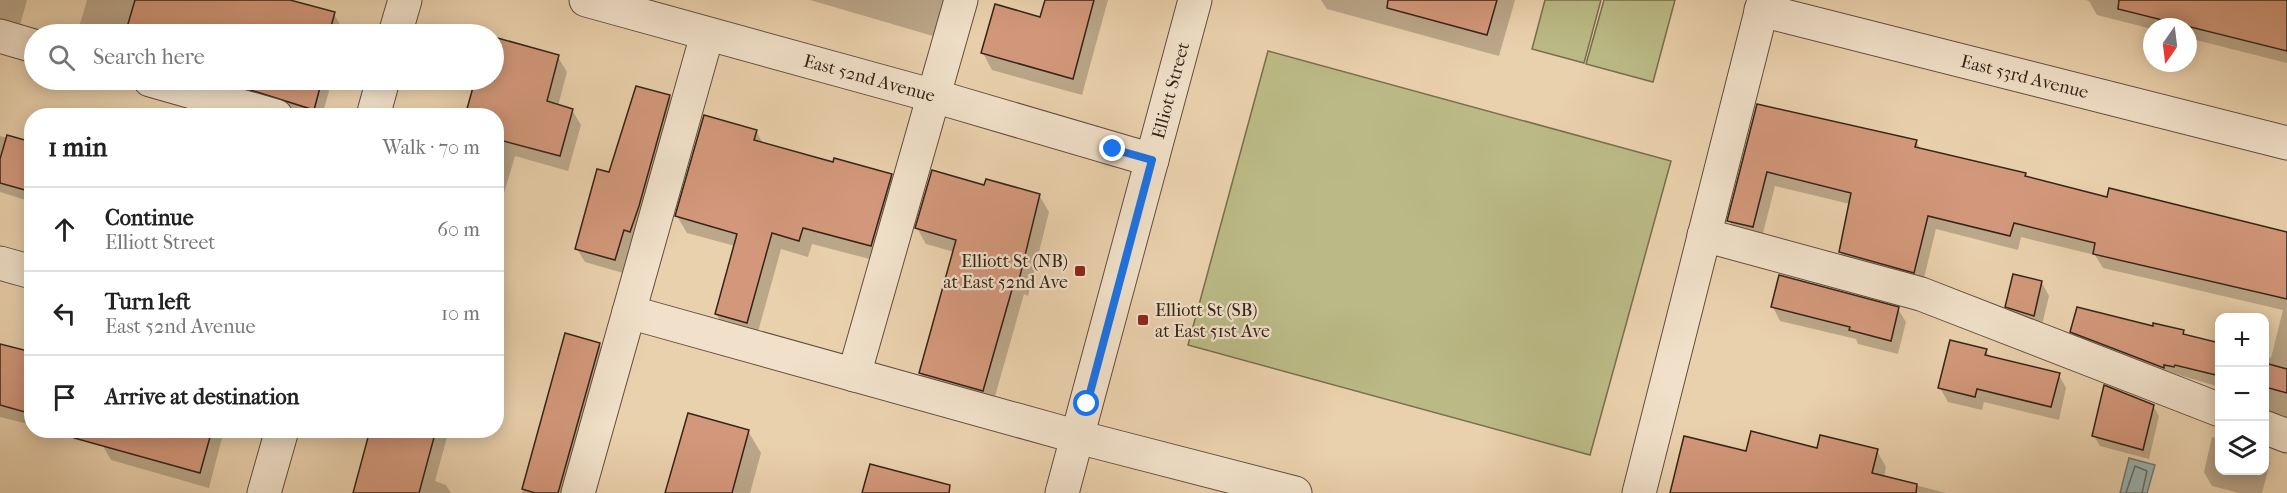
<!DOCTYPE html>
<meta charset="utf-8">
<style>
:root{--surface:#fff;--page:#f6f6f6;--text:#222;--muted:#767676;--line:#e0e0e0}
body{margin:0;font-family:"IM FELL French Canon",serif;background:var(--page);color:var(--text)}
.controls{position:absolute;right:18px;bottom:18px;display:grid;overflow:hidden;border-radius:12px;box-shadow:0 3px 15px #0003}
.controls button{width:54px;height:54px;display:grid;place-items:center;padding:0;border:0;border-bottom:2px solid var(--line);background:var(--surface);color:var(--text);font:30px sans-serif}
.compass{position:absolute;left:2143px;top:18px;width:54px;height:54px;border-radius:50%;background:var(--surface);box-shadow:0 3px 15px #0003;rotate:194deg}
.stop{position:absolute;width:18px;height:18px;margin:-14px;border:4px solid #1a73e8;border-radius:50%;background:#fff}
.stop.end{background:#1a73e8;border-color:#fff;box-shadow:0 2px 6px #0008}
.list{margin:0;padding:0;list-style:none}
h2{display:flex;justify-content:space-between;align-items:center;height:78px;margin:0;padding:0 24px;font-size:26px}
h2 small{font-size:20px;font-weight:400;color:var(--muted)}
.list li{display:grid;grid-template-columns:39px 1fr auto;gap:18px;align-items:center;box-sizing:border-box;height:84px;padding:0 24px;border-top:2px solid var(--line)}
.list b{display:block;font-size:22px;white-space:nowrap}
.list p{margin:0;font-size:20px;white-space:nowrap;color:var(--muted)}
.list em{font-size:20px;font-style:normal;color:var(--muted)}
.icon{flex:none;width:33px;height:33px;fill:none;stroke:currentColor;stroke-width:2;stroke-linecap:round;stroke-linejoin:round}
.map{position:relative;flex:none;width:2287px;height:493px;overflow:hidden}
.search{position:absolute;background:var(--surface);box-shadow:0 3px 15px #0003;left:24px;top:24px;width:480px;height:66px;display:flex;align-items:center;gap:15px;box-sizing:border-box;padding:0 21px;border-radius:33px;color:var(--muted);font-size:22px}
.panel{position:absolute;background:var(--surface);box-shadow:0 3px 15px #0003;left:24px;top:108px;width:480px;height:330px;border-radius:24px}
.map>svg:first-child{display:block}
.green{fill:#bbba86;stroke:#786e4e;stroke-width:1.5}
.water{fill:#9cb5b5;stroke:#737b76;stroke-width:1.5}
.shadow{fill:#0003}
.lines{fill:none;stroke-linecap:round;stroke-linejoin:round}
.shore{stroke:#686c66;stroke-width:1.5}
.building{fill:#d3987b;stroke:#352317;stroke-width:1.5}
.minor-casing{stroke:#624e3c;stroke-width:35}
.minor{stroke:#f1e1ca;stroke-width:33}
.route{stroke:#1a73e8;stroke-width:8}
.poi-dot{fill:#8f2418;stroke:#f1e1ca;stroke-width:2}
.labels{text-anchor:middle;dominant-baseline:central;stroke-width:4.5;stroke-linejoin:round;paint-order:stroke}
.street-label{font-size:18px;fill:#352317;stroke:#f1e1ca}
.poi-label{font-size:18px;fill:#352317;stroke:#f1e1ca;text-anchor:end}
</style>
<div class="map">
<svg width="2287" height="493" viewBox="0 0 2287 493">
<rect width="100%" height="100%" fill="#ead1ad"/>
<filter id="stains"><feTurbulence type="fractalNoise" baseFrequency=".00333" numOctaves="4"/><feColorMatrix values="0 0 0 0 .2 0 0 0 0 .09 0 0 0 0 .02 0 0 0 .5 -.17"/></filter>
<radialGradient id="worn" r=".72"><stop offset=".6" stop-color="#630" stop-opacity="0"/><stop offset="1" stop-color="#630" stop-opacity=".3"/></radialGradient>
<g class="green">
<path d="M 1545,0 L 1601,0 L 1584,63 L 1532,49 Z"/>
<path d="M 1604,0 L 1675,0 L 1653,82 L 1586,64 Z"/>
<path d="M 1268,51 L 1671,161 L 1590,455 L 1188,345 Z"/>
</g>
<path class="water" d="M 2129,458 L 2155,465 L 2147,493 L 2120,493 Z"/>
<g class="shadow">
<path d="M 0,0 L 27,0 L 18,32 L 0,31 Z"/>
<path d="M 87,0 L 286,0 L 334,14 L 341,26 L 339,34 L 77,34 Z"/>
<path d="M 810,0 L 950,0 L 940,38 Z"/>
<path d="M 1046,0 L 1108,0 L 1082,95 L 992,70 L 983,53 L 1041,19 Z"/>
<path d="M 1321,0 L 1515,0 L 1499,56 L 1327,9 Z"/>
<path d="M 2085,0 L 2287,0 L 2287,63 L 2188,38 L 2188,27 L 2152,29 L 2097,15 L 2089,1 Z"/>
<path d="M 494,38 L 558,57 L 567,72 L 558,106 L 572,110 L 581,125 L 568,171 L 515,156 L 499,210 L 503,217 L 496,240 L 496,116 L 466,116 L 475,80 L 494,80 Z"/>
<path d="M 227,80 L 326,80 L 325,84 L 329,91 L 322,116 L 300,116 L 234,94 Z"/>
<path d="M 670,97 L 677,110 L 638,245 L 631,243 L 623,273 L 585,262 L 577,249 L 610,174 Z"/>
<path d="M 1758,105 L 1916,141 L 1921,150 L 2025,174 L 2028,178 L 2108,199 L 2287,233 L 2287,425 L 2264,419 L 2264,356 L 2271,358 L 2283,310 L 2103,268 L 2095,255 L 2021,237 L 2018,250 L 1936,229 L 1922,286 L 1849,266 L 1840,252 L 1850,204 L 1775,186 L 1761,241 L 1737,235 L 1729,220 Z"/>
<path d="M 756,131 L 764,145 L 834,164 L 891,176 L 900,192 L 881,262 L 812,244 L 808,257 L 781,249 L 756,339 L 726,331 L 716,314 L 735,246 L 687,233 L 677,216 Z"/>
<path d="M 0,136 L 32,144 L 32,202 L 0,192 Z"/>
<path d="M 985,186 L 1039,195 L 1049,212 L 1028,296 L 1024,294 L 992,407 L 930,389 L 920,373 L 954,252 L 926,244 L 917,228 Z"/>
<path d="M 2042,283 L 2049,296 L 2041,329 L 2015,320 L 2007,306 Z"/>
<path d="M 1773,307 L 1898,309 L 1906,322 L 1898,354 L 1858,344 L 1856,339 L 1780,321 Z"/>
<path d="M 2154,327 L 2183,331 L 2185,336 L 2220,345 L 2220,387 L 2080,346 L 2072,332 Z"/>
<path d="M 567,335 L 599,344 L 607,358 L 568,493 L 522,493 Z"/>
<path d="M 0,345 L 32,354 L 32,425 L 0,417 Z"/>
<path d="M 1986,350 L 1990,358 L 2059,375 L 2066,388 L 2059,420 L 1984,402 L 1982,410 L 1948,402 L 1940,388 Z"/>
<path d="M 2153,406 L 2159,416 L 2149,459 L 2100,446 L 2094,436 Z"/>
<path d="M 50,430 L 224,430 L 209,488 L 111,460 L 102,444 Z"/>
<path d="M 371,430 L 449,430 L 435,481 L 446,485 L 451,493 L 354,493 Z"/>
<path d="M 748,431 L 761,453 L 750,493 L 667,493 Z"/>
<path d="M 2212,437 L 2220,439 L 2220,470 L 2264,470 L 2264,454 L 2270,463 L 2262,493 L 2239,493 L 2212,486 L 2204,472 Z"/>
<path d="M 1818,449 L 1877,451 L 1886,467 L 1884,477 L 1946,493 L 1671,493 L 1747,453 Z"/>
</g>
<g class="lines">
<path class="shore" d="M 2126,493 L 2135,466 L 2147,471 L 2142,493"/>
</g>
<g class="building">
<path d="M 135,0 L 290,0 L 335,12 L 329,34 L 125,34 Z"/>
<path d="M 1045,0 L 1094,0 L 1073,79 L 981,53 L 995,4 L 1040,17 Z"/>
<path d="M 1388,0 L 1497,0 L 1487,35 L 1387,8 Z"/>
<path d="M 2119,0 L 2287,0 L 2287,51 L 2118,9 Z"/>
<path d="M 494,37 L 559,55 L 547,101 L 573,109 L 560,156 L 496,139 L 496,116 L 465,116 L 475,80 L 494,80 Z"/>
<path d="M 226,80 L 322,80 L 314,110 L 225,82 Z"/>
<path d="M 636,86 L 670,95 L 639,206 L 630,232 L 624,230 L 615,260 L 575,249 L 597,169 L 609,172 Z"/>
<path d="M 1757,104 L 1917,140 L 1915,147 L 2026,173 L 2025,176 L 2107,197 L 2109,188 L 2287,232 L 2287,299 L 2093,254 L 2095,243 L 2014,223 L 2010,236 L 1928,216 L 1914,273 L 1839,252 L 1851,193 L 1767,172 L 1753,227 L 1727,221 Z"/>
<path d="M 704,115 L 757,130 L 754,140 L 833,162 L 834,158 L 892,174 L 871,246 L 803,228 L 799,241 L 772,233 L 747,323 L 715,314 L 737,234 L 675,216 Z"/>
<path d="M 7,135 L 32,142 L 32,192 L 0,183 L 0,159 Z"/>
<path d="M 932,170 L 984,185 L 986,179 L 1040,194 L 1019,280 L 1015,279 L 983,391 L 919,373 L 956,240 L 915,228 Z"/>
<path d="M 2013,274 L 2042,281 L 2034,316 L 2005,307 Z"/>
<path d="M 1779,275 L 1899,307 L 1891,341 L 1849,330 L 1850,327 L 1771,307 Z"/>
<path d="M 2077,307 L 2153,326 L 2153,323 L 2184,330 L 2183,334 L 2220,343 L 2220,376 L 2175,365 L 2174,367 L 2164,365 L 2164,368 L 2070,332 Z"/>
<path d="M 565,333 L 600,343 L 558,493 L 535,493 L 522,489 Z"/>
<path d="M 1950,340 L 1987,349 L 1985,355 L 2060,373 L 2051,407 L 1977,389 L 1975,397 L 1938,388 Z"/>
<path d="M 0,344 L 32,352 L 32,414 L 0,405 Z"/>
<path d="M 2265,363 L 2287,369 L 2287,393 L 2265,387 Z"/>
<path d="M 2104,385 L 2154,405 L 2143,450 L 2092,436 Z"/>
<path d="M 688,413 L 749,430 L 732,493 L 665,493 Z"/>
<path d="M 75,430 L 212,430 L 200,473 L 74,438 Z"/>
<path d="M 370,430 L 436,430 L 419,493 L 353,493 Z"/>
<path d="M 1751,431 L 1817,448 L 1820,435 L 1878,449 L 1872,473 L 1917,484 L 1916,493 L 1670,493 L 1684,436 L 1746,451 Z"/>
<path d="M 870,464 L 950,485 L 949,493 L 862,493 Z"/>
</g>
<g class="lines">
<g class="minor-casing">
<g id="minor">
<path id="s1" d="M 586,0 L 934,96 L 1152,160"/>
<path id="s2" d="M 1761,10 L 2287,143"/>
<path d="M 395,34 L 405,0"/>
<path d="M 0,36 L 34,46"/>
<path d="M 150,80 L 276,116"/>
<path d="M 373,116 L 383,80"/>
<path d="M 1704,235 L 1921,294 L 2220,410"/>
<path d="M 0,263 L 32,272"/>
<path d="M 629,312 L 1078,437 L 1295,493"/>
<path d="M 854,375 L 961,0"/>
<path d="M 2264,427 L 2287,436"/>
<path d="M 264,493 L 282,430"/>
<path d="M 578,493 L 707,35"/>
<path id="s3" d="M 1062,493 L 1195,0"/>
<path d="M 1639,493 L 1764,0"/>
</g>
</g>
<use href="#minor" class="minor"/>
</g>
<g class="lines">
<path class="route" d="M 1087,404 L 1152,160 L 1113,149"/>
</g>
<g class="poi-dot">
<rect x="1074" y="265" width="12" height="12" rx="3"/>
<rect x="1137" y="314" width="12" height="12" rx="3"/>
</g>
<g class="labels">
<g class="street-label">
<text stroke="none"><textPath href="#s2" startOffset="272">East 53rd Avenue</textPath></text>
<text stroke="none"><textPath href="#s1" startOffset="294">East 52nd Avenue</textPath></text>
<text stroke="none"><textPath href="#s3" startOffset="417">Elliott Street</textPath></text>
</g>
<g class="poi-label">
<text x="1068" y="261">Elliott St (NB)<tspan x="1068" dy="21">at East 52nd Ave</tspan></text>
<text x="1155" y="310" text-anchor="start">Elliott St (SB)<tspan x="1155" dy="21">at East 51st Ave</tspan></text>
</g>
</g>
<rect width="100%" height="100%" filter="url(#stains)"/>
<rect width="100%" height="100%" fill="url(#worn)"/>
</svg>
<div class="controls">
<button>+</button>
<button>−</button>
<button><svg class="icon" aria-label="layers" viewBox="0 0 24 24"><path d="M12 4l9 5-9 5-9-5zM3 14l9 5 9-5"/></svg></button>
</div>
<svg class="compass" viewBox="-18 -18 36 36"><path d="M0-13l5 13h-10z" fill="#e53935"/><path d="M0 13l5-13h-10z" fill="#767676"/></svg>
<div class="stop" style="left:1087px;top:404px"></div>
<div class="stop end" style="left:1113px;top:149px"></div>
<div class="search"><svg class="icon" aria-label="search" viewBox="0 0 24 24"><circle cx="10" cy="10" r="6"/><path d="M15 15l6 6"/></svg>Search here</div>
<section class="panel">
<h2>1 min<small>Walk · 70 m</small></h2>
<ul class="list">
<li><svg class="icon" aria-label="ahead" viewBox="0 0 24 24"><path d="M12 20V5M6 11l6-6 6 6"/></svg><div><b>Continue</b><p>Elliott Street</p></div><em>60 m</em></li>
<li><svg class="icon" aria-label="left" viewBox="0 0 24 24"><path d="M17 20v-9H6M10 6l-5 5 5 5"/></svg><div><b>Turn left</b><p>East 52nd Avenue</p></div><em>10 m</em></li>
<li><svg class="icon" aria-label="arrive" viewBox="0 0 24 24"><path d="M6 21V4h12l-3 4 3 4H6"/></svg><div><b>Arrive at destination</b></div></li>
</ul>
</section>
</div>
